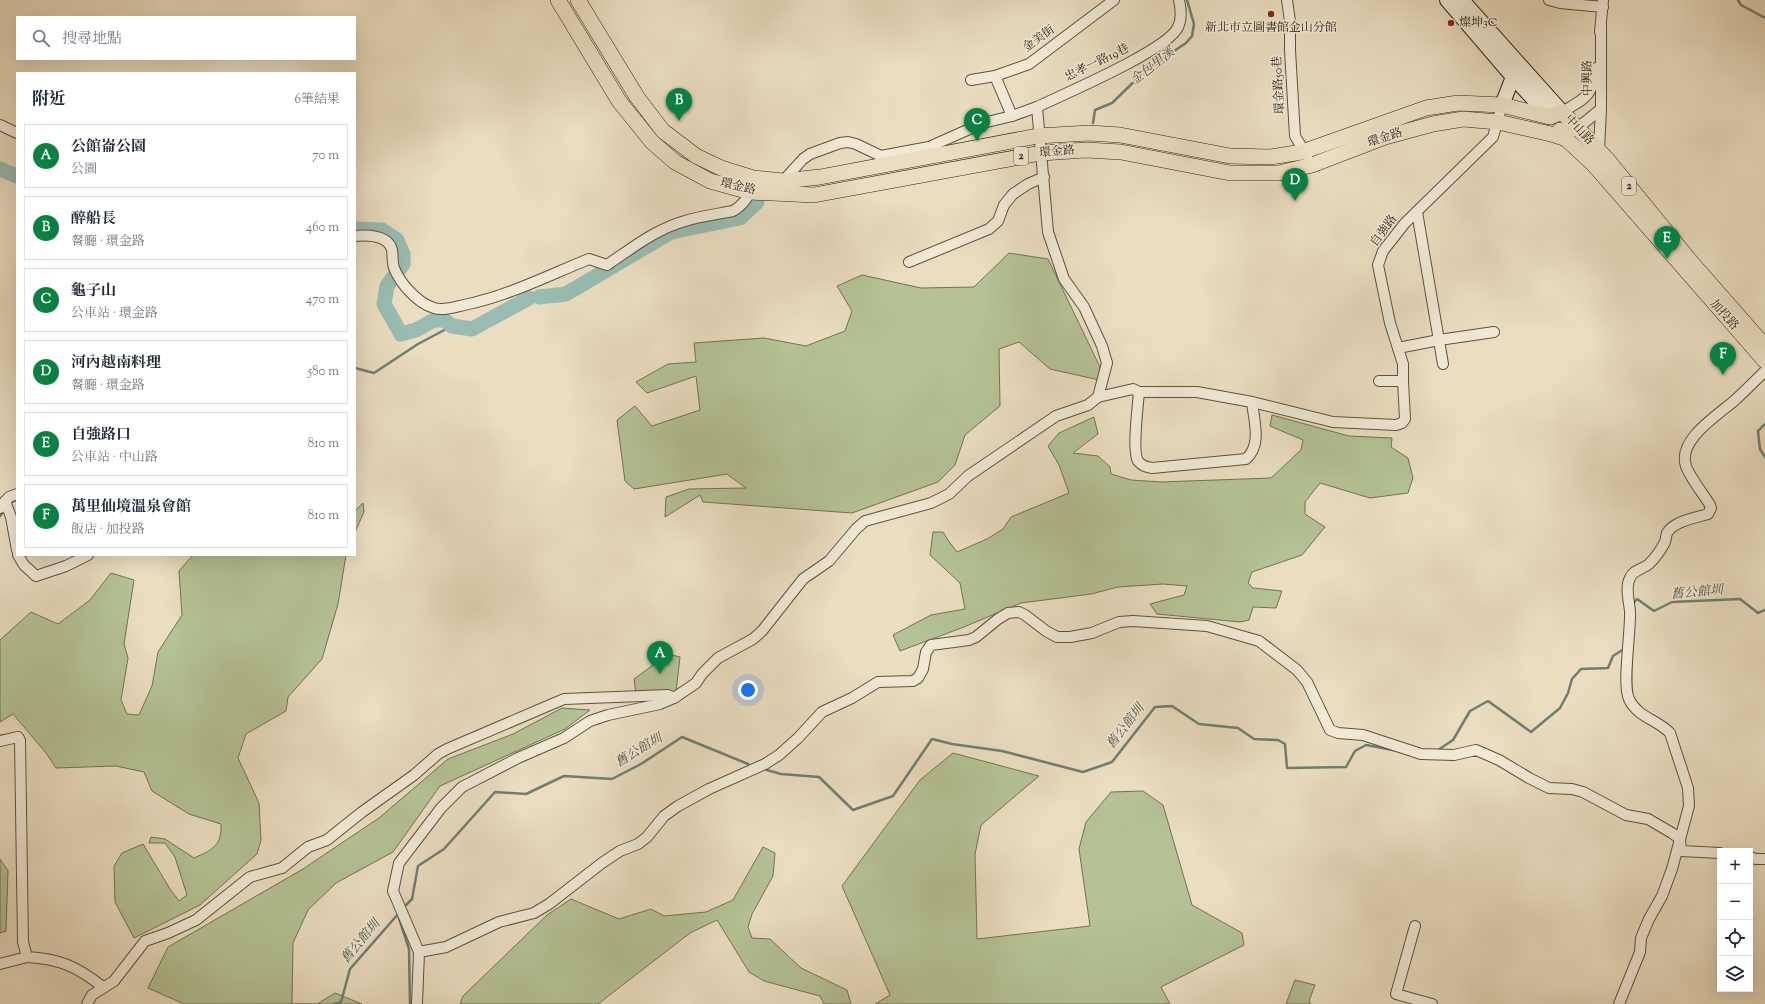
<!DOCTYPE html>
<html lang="zh-TW">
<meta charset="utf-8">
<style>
:root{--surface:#fff;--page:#f2f2f3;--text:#1f2937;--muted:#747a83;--line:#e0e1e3;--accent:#0b8043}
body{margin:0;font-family:"Sorts Mill Goudy","Noto Serif TC",serif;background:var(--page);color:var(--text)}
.controls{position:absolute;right:12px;bottom:12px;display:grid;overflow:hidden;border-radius:0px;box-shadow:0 4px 16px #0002}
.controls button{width:36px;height:36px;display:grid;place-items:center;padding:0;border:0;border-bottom:1px solid var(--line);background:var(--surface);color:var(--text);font:20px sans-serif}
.you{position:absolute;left:748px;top:690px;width:14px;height:14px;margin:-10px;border:3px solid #fff;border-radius:50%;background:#1a73e8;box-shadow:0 0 0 6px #1a73e833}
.badge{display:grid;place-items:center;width:26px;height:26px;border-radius:50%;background:var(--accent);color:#fff;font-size:13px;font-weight:700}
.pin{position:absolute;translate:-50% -33px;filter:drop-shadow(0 1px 2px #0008)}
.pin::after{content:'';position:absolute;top:21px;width:14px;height:12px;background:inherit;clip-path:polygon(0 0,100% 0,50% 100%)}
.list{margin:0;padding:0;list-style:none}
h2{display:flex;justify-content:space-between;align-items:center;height:52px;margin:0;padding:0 16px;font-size:17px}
h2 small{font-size:13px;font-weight:400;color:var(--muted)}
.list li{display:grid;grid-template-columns:26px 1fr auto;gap:12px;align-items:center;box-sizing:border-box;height:64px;margin:0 8px 8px;padding:0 8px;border:1px solid var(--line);border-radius:0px}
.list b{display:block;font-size:15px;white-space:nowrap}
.list p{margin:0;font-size:13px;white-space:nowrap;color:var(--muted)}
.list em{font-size:13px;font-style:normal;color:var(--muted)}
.icon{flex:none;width:22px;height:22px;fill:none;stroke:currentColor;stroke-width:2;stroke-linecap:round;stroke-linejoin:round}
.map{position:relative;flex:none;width:1765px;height:1004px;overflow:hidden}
.search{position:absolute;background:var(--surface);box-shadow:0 4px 16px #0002;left:16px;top:16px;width:340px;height:44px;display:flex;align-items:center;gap:10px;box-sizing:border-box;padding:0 14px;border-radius:0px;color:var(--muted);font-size:15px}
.panel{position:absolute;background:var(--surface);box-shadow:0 4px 16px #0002;left:16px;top:72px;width:340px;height:484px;border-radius:0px}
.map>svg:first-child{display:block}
.green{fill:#b4c295;stroke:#727354}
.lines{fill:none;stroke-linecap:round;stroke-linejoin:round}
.stream{stroke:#6e7f73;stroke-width:2.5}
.river{stroke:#98bcb2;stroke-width:15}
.street-casing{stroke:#5e523f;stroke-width:12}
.secondary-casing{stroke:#302414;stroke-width:16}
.primary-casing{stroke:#302414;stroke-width:16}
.street{stroke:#f1e9d6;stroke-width:10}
.secondary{stroke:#f1e9d6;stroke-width:14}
.primary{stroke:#eaddc0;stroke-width:15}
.poi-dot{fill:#8f2418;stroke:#f1e9d6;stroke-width:1.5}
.labels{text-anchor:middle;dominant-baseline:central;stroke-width:3;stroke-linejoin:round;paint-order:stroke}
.shield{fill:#f1e9d6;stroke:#6a5f4e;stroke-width:1}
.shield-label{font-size:11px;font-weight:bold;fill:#302414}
.poi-label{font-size:12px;fill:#302414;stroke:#f1e9d6;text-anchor:start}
.street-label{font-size:12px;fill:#302414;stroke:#f1e9d6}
.water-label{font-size:13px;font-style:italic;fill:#4f5243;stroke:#f1e9d6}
</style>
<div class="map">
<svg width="1765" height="1004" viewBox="0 0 1765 1004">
<rect width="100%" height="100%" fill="#eaddc0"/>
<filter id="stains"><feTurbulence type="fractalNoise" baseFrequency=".005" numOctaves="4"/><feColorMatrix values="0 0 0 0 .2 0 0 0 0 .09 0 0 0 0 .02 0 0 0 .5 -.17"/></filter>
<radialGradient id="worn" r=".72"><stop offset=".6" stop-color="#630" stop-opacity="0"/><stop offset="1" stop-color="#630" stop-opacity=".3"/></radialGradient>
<g class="green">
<path d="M 1009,253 L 1048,259 L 1100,367 L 1099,380 L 1050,369 L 1019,342 L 999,349 L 1000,406 L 965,435 L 955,465 L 938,482 L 852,513 L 703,502 L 700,495 L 665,517 L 666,497 L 689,489 L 746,488 L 727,474 L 634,489 L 625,481 L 617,420 L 635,406 L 652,426 L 700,410 L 696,376 L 647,393 L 636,382 L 668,364 L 696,362 L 694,343 L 764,338 L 806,346 L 845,331 L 852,311 L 837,286 L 862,275 L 921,288 L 974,287 Z"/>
<path d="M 1272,415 L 1349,436 L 1392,438 L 1391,447 L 1408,458 L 1413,478 L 1408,493 L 1370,498 L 1320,483 L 1305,502 L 1305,514 L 1325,527 L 1302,555 L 1252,572 L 1248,583 L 1253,588 L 1282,591 L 1276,608 L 1253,607 L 1249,620 L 1240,622 L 1157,614 L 1150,604 L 1184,595 L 1187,586 L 1163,584 L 1118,587 L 1091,594 L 1021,603 L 964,627 L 900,651 L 893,635 L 931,615 L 965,609 L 960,583 L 930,555 L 933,532 L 943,532 L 950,543 L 957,552 L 987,539 L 1003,529 L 1011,517 L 1069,493 L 1059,465 L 1048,446 L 1059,433 L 1094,417 L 1098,434 L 1073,453 L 1098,456 L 1110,467 L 1111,474 L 1131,480 L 1161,482 L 1271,478 L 1301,450 L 1303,440 L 1270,426 Z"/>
<path d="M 363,503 L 364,512 L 355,532 L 355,511 Z"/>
<path d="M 193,555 L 346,555 L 338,604 L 322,659 L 288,697 L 286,711 L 246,734 L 238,758 L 259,803 L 261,840 L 257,854 L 200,905 L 134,938 L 115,902 L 114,866 L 122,853 L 143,844 L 170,889 L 179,901 L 187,895 L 175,857 L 165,843 L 149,843 L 151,837 L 165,839 L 194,858 C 212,850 222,846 221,824 L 189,814 L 152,791 L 144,772 L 116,766 L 56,768 L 46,753 L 13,714 L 0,722 L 0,640 L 31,612 L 58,624 L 90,600 L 111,573 L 134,580 L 124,644 L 128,658 L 121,700 L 127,714 L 139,715 L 152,686 L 158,652 L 182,615 L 179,571 Z"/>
<path d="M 668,654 L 680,657 L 676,692 L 636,694 L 634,679 Z"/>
<path d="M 562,708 L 590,710 L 565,729 L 440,786 L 393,852 L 336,883 L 308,910 L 293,943 L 292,1004 L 317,1004 L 335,993 L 362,1004 L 184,1004 L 148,988 L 168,947 L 303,869 L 379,818 L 448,759 L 513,734 Z"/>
<path d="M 953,753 L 1039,776 L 981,825 L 975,854 L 977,939 L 1090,926 L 1079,849 L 1086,822 L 1111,792 L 1143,791 L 1163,805 L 1192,905 L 1242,933 L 1244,945 L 1161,987 L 1170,1004 L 875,1004 L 890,995 L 842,886 L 920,780 Z"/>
<path d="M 763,847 L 775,853 L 773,876 L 752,914 L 748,927 L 752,938 L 770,939 L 801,968 L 847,990 L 851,1004 L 824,1004 L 820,996 L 764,981 L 749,972 L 717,920 L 690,933 L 598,1004 L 460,1004 L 463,996 L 547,915 L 571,899 L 619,919 L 651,909 L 664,916 L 706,912 L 733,900 Z"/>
<path d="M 0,859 L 8,871 L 6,931 L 0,933 Z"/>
<path d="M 1295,980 L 1315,985 L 1309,1001 L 1311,1004 L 1286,1004 Z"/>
</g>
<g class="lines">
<g class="stream">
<path d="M 1738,0 L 1741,5 L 1765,18"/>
<path d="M 1093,123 L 1095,110 L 1112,103 L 1146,70 L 1186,43 L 1192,36 L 1194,24 L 1187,0"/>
<path d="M 355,368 L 374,373 L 418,344 L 452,326"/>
<path d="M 1765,424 L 1758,431 L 1760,449 L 1765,457"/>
<path d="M 11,502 L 17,500"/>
<path d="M 0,516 L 2,513"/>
<path d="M 1632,605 L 1637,599 L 1654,611 L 1672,602 L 1740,599 L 1758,613 L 1765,610"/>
<path d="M 1438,750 L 1453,740 L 1470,711 L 1488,701 L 1531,732 L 1560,708 L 1568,693 L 1572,679 L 1581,669 L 1608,668 L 1613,656 L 1624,649"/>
<path d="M 767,770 L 781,774 L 819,777 L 853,810 L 893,796 L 932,739 L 952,744 L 1002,751 L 1083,772 L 1112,762 L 1155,707 L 1172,706 L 1199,724 L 1238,728 L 1254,739 L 1278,740 L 1285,744 L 1287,768 L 1346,767 L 1355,751 L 1366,745 L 1398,751"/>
<path d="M 406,905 L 412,899 L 418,866 L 444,849 L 495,792 L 526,794 L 564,776 L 612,779 L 641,764 L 682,737 L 748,764"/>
<path d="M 399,918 L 409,949 L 410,1004"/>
<path d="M 334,1004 L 341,1002 L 350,969 L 399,913"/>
</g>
<g class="river">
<path d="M 0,169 L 17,176"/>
<path d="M 355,229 L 382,230 L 397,240 L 403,254 L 403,264 L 387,286 L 384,304 L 401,334 L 416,330 L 434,320 L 444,320 L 452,326 L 472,329 L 529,298"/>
<path d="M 539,297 L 566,294 L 671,232 L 740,218 L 757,202"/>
</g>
<g class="street-casing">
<g id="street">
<path d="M 1287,0 L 1290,21 L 1290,50 L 1295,136 L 1307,156"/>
<path d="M 1549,0 L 1560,3 L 1603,7"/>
<path d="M 1600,32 L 1603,0"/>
<path d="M 995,76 L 1012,116"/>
<path d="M 971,80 L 995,76 L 1029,64 L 1114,0"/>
<path d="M 1562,112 C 1586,98 1592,97 1596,68"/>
<path d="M 0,125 L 17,133"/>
<path d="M 1574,131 L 1601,109 L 1601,26"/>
<path d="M 1599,150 L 1601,109"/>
<path d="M 783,181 L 803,159 L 810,154 L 840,143 L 848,142 L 856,144 L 881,156 L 929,147 L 983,123 L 1012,116 L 1037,107"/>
<path d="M 1417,212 L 1443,364"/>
<path d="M 355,236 C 367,235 388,235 392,250 C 393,256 392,262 394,268 C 400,283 417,303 434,308 C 443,311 455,307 464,305 C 508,296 547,276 589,259 L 607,265 C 632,248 656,229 685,221 C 700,216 718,214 733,211 C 742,206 749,197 751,188"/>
<path d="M 909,262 L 989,229 L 998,221 L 1004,205 L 1013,194 L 1028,184 L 1044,177"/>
<path d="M 1398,348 L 1439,340 L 1494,332"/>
<path d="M 1379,381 L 1403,381 L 1403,364 L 1390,323 L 1378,265 L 1383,251 L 1405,223 L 1493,137 L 1502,105"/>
<path d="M 1098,397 L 1133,389 L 1139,392 C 1138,405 1132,451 1138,461 C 1142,466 1146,467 1152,468 L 1246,459 C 1262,445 1254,421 1252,402 L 1197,392 L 1139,392"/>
<path d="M 1252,402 L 1333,422 L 1396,425 L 1402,423 L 1405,419 L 1403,381"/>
<path d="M 5,501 L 11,517 L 17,550"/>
<path d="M 0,508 L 9,497 L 17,494"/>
<path d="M 18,555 L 24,565 L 36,576 L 66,566 L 88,555"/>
<path d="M 0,741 L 18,737 L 20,740 L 23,942 L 27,957 C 60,959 76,966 103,987"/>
<path d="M 1750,857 L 1756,859 L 1765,859"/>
<path d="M 1415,926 L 1396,994 L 1432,1004"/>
<path d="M 419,952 L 446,947 L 499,922 L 534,913 L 549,904 L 602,863 L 620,851 L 638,844 L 647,837 L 664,816 L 678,806 L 709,789 L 765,764 L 779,755 L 798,738 L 822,712 L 852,698 L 878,682 L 913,681 L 918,678 L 923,669 L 926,652 L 931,645 L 969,640 L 976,637 L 998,619 L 1008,613 L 1019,612 L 1025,615 L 1046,631 L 1057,637 L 1070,637 L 1092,633 L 1119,622 L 1133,621 L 1207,626 L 1259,641 L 1297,670 L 1307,682 L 1330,730 L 1338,733 L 1363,735 L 1421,754 L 1454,755 L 1476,750 L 1499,760 L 1529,778 L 1549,788 L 1572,789 L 1583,792 L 1626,815 L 1648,819 L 1672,833 L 1680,839 L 1681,851 L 1720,853"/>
<path d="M 0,964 L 27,957"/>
<path d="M 87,1004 L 92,995 L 114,981 L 145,941 L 168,933 L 196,920 L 250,877 L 282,868 L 308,847 L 327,840 L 362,812 L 414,775 L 438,754 L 447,749 L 564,699 L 668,695 L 674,698"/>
<path d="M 417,1004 L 419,952 L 393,891 L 399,863 L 441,808 L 462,787 L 518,758 L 564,738 L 590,721 L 608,715 L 660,704 L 674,698 L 696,683 L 702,674 L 718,658 L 753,639 L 762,631 L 803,579 L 829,561 L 856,529 L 865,521 L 931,503 L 949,494 L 968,476 L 1056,416 L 1088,405 L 1098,397 L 1107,363 L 1102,346 L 1084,307 L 1064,279 L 1048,232 L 1037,107 C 1064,94 1168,50 1178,27 C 1182,19 1181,9 1179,0"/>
<path d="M 1619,1004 L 1640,952 L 1641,938 L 1649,919 L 1662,896 L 1672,869 L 1689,806 L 1688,788 L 1670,733 C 1658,720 1637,717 1629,699 C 1622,684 1631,632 1630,611 C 1629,601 1625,587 1630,578 C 1633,570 1643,569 1649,564 C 1655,558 1661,550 1665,542 C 1666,539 1666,536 1667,533 C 1674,521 1695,518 1708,514 L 1711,508 L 1710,505 C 1704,495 1689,476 1686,466 C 1677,440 1718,415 1734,401 C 1745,391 1755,381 1765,371"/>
</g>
</g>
<g class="secondary-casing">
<g id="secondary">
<path d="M 1447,0 L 1513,77 L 1550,117"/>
<path d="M 1462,0 L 1562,112"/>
<path d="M 1502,105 L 1513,77"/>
</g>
</g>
<g class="primary-casing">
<g id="primary">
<path d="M 558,0 L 619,101 L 652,142 L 675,162 L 710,181 L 750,192 L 814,195 L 1041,153 L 1086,150 L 1121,152 L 1230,173 L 1279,173 L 1312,165 L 1385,137 L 1433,124 L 1463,119 L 1498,122 L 1551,134 L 1566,139"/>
<path d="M 578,0 L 637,97 L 663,131 L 696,156 L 721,168 L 753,178 L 783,181 L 820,177 L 1038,136 L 1089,133 L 1120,135 L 1230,156 L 1270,157 L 1302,152 L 1426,108 L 1458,103 L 1502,105 L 1550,117 L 1562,112 L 1607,159 L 1692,263 L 1765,346"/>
<path d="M 1560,130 L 1566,139 L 1594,165 L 1765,361"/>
</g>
</g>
<use href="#street" class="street"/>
<use href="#secondary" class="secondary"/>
<use href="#primary" class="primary"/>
</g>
<g class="poi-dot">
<circle cx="1271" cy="14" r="4"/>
<circle cx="1451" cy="23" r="4"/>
</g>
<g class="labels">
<g class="shield">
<rect x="1014" y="147" width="14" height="18" rx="3"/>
<rect x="1622" y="177" width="14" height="18" rx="3"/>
</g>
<g class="shield-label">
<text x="1021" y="156">2</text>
<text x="1629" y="186">2</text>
</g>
<g class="poi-label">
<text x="1459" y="23">燦坤3C</text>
<text x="1271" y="28" text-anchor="middle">新北市立圖書館金山分館</text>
</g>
<g class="street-label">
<text transform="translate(1039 39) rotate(-36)">金美街</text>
<text transform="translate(1097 63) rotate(-26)">忠孝一路19巷</text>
<text transform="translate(1588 78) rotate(-90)">中興路</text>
<text transform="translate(1279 85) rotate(-93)">環金路50巷</text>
<text transform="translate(1579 130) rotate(47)">中山路</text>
<text transform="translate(1385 138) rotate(-18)">環金路</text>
<text transform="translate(1057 152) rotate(-5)">環金路</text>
<text transform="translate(738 187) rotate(13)">環金路</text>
<text transform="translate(1384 231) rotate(-54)">自強路</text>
<text transform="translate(1724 315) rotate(48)">加投路</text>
</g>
<g class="water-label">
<text transform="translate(1153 67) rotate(-38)">金包里溪</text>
<text transform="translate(1697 593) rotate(-5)">舊公館圳</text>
<text transform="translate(1126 727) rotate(-52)">舊公館圳</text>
<text transform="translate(639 751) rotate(-31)">舊公館圳</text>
<text transform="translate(361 942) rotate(-50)">舊公館圳</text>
</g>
</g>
<rect width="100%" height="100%" filter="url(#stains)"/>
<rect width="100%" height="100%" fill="url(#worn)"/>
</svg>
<div class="controls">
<button>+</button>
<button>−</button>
<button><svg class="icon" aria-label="locate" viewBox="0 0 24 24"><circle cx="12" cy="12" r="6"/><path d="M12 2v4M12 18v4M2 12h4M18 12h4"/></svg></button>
<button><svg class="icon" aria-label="layers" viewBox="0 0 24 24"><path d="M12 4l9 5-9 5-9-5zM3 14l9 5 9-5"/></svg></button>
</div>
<div class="you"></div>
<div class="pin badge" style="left:660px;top:674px">A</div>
<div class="pin badge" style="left:679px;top:121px">B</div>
<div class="pin badge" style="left:977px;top:141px">C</div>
<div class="pin badge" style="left:1295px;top:201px">D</div>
<div class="pin badge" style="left:1667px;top:259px">E</div>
<div class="pin badge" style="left:1723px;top:375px">F</div>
<div class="search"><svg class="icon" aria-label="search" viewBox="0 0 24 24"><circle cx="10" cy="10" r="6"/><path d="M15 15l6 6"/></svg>搜尋地點</div>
<section class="panel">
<h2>附近<small>6筆結果</small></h2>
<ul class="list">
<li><span class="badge">A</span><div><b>公館崙公園</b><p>公園</p></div><em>70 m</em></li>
<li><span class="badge">B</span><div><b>醉船長</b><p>餐廳 · 環金路</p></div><em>460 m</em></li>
<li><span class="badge">C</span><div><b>龜子山</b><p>公車站 · 環金路</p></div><em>470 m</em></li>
<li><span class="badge">D</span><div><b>河內越南料理</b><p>餐廳 · 環金路</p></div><em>580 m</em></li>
<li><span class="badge">E</span><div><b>自強路口</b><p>公車站 · 中山路</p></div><em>810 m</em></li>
<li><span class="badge">F</span><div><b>萬里仙境溫泉會館</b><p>飯店 · 加投路</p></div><em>810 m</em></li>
</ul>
</section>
</div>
